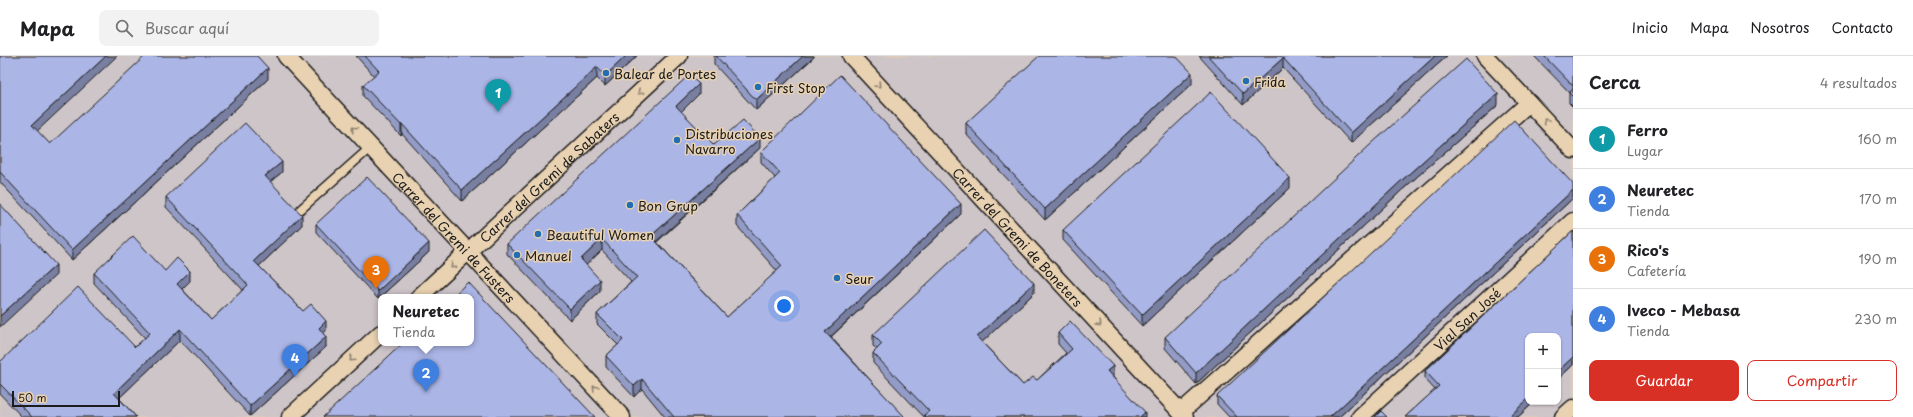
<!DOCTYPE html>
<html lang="es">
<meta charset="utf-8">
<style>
:root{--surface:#fff;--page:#f2f2f2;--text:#202124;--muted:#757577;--line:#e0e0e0;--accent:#d93025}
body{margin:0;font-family:"Playpen Sans",sans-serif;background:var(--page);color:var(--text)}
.controls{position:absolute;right:12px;bottom:12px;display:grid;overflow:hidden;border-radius:8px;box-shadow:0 1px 3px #0004}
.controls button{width:36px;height:36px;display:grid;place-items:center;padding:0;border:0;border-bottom:1px solid var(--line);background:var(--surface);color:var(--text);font:20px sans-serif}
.scale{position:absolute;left:12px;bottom:10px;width:108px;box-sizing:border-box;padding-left:4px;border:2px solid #1c1c1c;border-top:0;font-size:11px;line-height:14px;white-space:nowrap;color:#1c1c1c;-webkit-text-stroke:3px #e9d2b2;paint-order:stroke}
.you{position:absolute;left:784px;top:250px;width:14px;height:14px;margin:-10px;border:3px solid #fff;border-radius:50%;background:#1a73e8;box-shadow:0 0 0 6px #1a73e833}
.badge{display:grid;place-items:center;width:26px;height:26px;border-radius:50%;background:var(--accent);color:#fff;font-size:13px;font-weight:700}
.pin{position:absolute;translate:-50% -33px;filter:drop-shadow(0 1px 2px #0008)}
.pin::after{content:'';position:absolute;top:21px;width:14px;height:12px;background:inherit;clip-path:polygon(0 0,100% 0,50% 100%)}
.popup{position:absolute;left:378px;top:238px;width:96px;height:52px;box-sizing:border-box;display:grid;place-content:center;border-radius:8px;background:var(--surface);filter:drop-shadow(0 1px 3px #0005);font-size:13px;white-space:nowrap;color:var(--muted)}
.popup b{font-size:15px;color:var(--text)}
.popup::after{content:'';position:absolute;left:50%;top:100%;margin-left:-8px;border:8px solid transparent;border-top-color:var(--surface)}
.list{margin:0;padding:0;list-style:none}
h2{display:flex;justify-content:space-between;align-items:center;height:52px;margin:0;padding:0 16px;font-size:17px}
h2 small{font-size:13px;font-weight:400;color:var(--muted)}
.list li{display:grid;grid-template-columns:26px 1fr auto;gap:12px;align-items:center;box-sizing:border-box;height:60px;padding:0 16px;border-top:1px solid var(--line)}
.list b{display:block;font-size:15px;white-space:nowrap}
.list p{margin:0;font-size:13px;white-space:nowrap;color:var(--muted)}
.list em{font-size:13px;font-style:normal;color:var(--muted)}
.actions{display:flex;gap:8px;padding:12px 16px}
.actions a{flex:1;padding:9px 0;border:1px solid var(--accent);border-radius:8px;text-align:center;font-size:14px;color:var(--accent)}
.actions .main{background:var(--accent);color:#fff}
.icon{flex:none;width:22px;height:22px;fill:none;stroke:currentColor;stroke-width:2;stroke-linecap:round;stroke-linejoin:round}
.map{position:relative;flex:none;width:1573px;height:361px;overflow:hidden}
header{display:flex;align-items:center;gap:24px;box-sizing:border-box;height:56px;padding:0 20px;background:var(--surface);border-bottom:1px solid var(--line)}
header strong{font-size:19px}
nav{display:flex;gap:22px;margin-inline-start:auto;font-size:14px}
.search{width:280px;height:36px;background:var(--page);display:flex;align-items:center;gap:10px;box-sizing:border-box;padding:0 14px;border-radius:8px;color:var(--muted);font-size:15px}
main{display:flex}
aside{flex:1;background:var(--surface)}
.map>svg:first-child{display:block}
.built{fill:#cec5c9;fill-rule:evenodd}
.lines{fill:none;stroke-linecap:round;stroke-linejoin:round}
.service-casing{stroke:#1c1c1c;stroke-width:11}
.minor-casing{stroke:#1c1c1c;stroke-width:19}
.service{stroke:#e9d2b2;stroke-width:8}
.minor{stroke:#e9d2b2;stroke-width:16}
.wall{fill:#939cc6;stroke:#1c1c1c}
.shaded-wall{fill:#787fa1;stroke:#1c1c1c}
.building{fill:#abb5e6;stroke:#1c1c1c}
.oneway{stroke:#8d806e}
.poi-dot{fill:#1f6fb2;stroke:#e9d2b2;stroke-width:1.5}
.labels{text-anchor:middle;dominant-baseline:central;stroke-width:3;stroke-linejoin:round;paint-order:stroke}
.poi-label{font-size:13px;fill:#1c1c1c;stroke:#e9d2b2;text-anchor:start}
.street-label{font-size:13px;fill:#1c1c1c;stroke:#e9d2b2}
</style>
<header>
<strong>Mapa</strong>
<div class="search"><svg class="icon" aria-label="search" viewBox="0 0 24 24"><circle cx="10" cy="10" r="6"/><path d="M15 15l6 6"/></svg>Buscar aquí</div>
<nav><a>Inicio</a><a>Mapa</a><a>Nosotros</a><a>Contacto</a></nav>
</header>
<main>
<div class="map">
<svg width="1573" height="361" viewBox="0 0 1573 361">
<rect width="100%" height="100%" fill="#ddccbc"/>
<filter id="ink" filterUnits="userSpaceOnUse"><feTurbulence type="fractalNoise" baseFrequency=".025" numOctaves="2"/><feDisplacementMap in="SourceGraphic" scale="8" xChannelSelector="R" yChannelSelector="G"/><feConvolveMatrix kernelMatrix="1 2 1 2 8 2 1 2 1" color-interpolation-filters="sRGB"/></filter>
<g filter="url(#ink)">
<path class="built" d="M 0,0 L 1573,0 L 1573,361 L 0,361 ZM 381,241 L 471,241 L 471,287 L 381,287 ZM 1528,280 L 1558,280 L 1558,346 L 1528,346 Z"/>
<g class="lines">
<g class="service-casing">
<path id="service" d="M 301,153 L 371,91"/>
</g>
<g class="minor-casing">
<g id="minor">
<path id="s1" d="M 286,0 L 622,361"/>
<path id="s2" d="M 851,0 L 1185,361"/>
<path d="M 1485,0 L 1573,94"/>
<path id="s3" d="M 419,241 L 679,0"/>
<path d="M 1181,356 L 1529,47"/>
<path d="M 290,361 L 381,277"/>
<path id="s4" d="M 1360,361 L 1573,165"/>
<path d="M 1563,361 L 1573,352"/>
</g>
</g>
<use href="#service" class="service"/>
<use href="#minor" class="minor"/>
</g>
<g class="wall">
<path d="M 0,0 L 37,75 L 50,88 L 268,23 L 72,204 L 0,126 Z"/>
<path d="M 356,0 L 637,0 L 605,30 L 597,22 L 462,145 L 402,78 L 401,80 L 363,40 L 363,29 L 374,20 Z"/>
<path d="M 714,0 L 814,0 L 814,1 L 756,54 L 714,8 Z"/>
<path d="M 1199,0 L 1447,0 L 1351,87 L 1283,12 L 1243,49 Z"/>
<path d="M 1534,0 L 1573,0 L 1573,51 L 1569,47 L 1569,36 Z"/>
<path d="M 1192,28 L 1045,164 L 966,78 L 966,67 Z"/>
<path d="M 699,38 L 681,56 L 714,89 L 760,92 L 657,186 L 727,261 L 777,215 L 737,170 L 737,159 L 775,122 L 761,106 L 761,96 L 961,158 L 831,281 L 904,361 L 665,361 L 642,333 L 634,341 L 606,311 L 606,300 L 618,289 L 597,268 L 597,258 L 631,226 L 602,194 L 586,209 L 600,235 L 570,264 L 507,198 L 507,188 Z"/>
<path d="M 1498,49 L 1401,135 L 1196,328 L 1165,292 L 1165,281 Z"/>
<path d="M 282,116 L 270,126 L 302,169 L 259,210 L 303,255 L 326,275 L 323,278 L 326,291 L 250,360 L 180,284 L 119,342 L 136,361 L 22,361 L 0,338 L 0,306 L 135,291 L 145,282 L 94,227 L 94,217 L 165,215 L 190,225 L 182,233 L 211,264 L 243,234 L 166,151 L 166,141 Z"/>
<path d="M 1290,132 L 1142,270 L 1063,184 L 1063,174 Z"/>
<path d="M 1573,142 L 1339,361 L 1229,361 L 1217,348 L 1217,340 Z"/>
<path d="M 316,168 L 429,196 L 378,243 L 316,176 Z"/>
<path d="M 1573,175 L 1573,309 L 1558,323 L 1558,280 L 1528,280 L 1528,346 L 1534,346 L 1518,361 L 1405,361 L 1435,334 L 1425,323 L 1425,315 Z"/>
<path d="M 1034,237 L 982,286 L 1023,329 L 1037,324 L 1066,297 L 1058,288 L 1058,277 L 1113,320 L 1113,321 L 1145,361 L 924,361 L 873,307 L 873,297 L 877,293 L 873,290 L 873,279 Z"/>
</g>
<g class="shaded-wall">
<path d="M 106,0 L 117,0 L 32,80 L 32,69 Z"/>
<path d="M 626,0 L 637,0 L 605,30 L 605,20 Z"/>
<path d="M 803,0 L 814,0 L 814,1 L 756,54 L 756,44 Z"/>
<path d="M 1435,0 L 1447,0 L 1351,87 L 1351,77 Z"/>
<path d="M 1283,2 L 1283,12 L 1243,49 L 1243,38 Z"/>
<path d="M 597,11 L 597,22 L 462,145 L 462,134 Z"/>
<path d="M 268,12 L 268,23 L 72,204 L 72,194 Z"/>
<path d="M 1192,17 L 1192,28 L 1045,164 L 1045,153 Z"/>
<path d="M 699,28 L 699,38 L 676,61 L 676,50 Z"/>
<path d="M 1498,38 L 1498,49 L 1401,135 L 1196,328 L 1196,317 L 1401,125 Z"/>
<path d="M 402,68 L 402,78 L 401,80 L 401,69 Z"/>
<path d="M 760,82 L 760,92 L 651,190 L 651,180 Z"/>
<path d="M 282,106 L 282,116 L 265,130 L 265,120 Z"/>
<path d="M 1290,122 L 1290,132 L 1142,270 L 1142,259 Z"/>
<path d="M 1573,134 L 1573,142 L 1339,361 L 1330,361 Z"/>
<path d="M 961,148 L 961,158 L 825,286 L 825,276 Z"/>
<path d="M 302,159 L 302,169 L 254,215 L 254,205 Z"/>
<path d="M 602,183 L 602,194 L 581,214 L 581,203 Z"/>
<path d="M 429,187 L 429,196 L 378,243 L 378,235 Z"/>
<path d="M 56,209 L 56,219 L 0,271 L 0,260 Z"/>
<path d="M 190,215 L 190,225 L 177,238 L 177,228 Z"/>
<path d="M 600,224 L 600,235 L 570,264 L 570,253 Z"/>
<path d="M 1034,227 L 1034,237 L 977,291 L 977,281 Z"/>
<path d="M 326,265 L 326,275 L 319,282 L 319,272 Z"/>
<path d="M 180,273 L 180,284 L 114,347 L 114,337 Z"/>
<path d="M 326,281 L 326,291 L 250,360 L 250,350 Z"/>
<path d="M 1573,301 L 1573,309 L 1558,323 L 1558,315 Z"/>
<path d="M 1113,310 L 1113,320 L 1107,325 L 1107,315 Z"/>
<path d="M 642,323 L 642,333 L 634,341 L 634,330 Z"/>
<path d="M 1528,343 L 1528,346 L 1534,346 L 1518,361 L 1509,361 Z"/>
<path d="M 1145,356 L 1145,361 L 1140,361 Z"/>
</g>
<g class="building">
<path d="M 0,0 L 106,0 L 32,69 L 50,88 L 145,0 L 257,0 L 268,12 L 72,194 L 0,116 Z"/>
<path d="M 365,0 L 626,0 L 605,20 L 597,11 L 462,134 L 402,68 L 401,69 L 363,29 L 379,15 Z"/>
<path d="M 716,0 L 803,0 L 756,44 Z"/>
<path d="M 1039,0 L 1176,0 L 1192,17 L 1045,153 L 966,67 Z"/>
<path d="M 1208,0 L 1435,0 L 1351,77 L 1283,2 L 1243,38 Z"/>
<path d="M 1544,0 L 1573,0 L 1573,30 Z"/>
<path d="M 1466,3 L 1498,38 L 1401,125 L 1196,317 L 1165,281 L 1370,89 Z"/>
<path d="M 689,19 L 699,28 L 676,50 L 714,89 L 743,64 L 760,82 L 651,180 L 727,261 L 782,210 L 737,159 L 780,117 L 761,96 L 840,19 L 961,148 L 825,276 L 904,360 L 903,361 L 674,361 L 642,323 L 634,330 L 606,300 L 623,284 L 597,258 L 637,221 L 602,183 L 581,203 L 600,224 L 570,253 L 507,188 Z"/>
<path d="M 1573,33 L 1573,41 L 1569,37 Z"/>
<path d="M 1211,36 L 1290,122 L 1142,259 L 1063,174 Z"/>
<path d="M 1514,64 L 1573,128 L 1573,134 L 1330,361 L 1237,361 L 1217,340 Z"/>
<path d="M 245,67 L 282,106 L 265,120 L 302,159 L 254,205 L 303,255 L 311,248 L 326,265 L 319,272 L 326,281 L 250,350 L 180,273 L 114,337 L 136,361 L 32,361 L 0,328 L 0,306 L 78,231 L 135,291 L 150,277 L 94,217 L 133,180 L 165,215 L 177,202 L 190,215 L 177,228 L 211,264 L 248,229 L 166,141 Z"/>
<path d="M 367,121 L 429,187 L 378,235 L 316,168 Z"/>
<path d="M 0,148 L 56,209 L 0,260 Z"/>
<path d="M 984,174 L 1034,227 L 977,281 L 1023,329 L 1033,321 L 1037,324 L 1072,293 L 1058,277 L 1070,265 L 1113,310 L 1107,315 L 1145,356 L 1140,361 L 926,361 L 924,359 L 929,355 L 873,297 L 882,288 L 873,279 Z"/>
<path d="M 1573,175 L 1573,301 L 1558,315 L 1558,280 L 1528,280 L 1528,343 L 1509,361 L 1405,361 L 1439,330 L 1425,315 Z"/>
<path d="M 468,226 L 595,361 L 323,361 L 403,287 L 471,287 L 471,241 L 452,241 Z"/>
<path d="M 1381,355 L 1387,361 L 1375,361 Z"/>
</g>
<defs><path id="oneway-chevron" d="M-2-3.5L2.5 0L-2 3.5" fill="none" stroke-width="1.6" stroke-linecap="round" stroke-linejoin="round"/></defs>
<g class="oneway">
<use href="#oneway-chevron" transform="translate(878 29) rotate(47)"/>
<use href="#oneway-chevron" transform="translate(640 36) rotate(137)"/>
<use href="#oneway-chevron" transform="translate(1546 65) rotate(-133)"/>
<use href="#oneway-chevron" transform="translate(354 73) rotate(-133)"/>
<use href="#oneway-chevron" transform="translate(453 210) rotate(137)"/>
<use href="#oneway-chevron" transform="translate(1099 268) rotate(47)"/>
<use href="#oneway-chevron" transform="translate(352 303) rotate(137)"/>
<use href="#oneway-chevron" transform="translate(595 332) rotate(-133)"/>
</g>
</g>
<g class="poi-dot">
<circle cx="606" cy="17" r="4"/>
<circle cx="1246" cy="25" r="4"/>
<circle cx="758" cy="31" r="4"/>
<circle cx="677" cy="84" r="4"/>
<circle cx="630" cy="149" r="4"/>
<circle cx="538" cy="178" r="4"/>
<circle cx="517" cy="199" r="4"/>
<circle cx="837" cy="222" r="4"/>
</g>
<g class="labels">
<g class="poi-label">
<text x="614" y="17">Balear de Portes</text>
<text x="1254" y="25">Frida</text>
<text x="766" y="31">First Stop</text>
<text x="685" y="77">Distribuciones<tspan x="685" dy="15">Navarro</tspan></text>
<text x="638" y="149">Bon Grup</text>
<text x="546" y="178">Beautiful Women</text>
<text x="525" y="199">Manuel</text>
<text x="845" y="222">Seur</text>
</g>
<g class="street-label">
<text stroke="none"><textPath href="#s3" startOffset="177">Carrer del Gremi de Sabaters</textPath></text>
<text stroke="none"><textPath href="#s1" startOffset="247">Carrer del Gremi de Fusters</textPath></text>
<text stroke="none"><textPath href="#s2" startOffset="246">Carrer del Gremi de Boneters</textPath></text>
<text stroke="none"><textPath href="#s4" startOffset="145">Vial San José</textPath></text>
</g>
</g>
</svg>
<div class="controls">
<button>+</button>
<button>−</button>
</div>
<div class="scale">50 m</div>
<div class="you"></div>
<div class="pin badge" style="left:498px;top:56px;background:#0f9aa8">1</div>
<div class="pin badge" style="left:426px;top:336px;background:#3f7fe0">2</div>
<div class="popup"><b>Neuretec</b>Tienda</div>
<div class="pin badge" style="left:376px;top:233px;background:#e8710a">3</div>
<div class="pin badge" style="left:295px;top:321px;background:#3f7fe0">4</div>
</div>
<aside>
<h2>Cerca<small>4 resultados</small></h2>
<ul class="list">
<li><span class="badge" style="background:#0f9aa8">1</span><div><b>Ferro</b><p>Lugar</p></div><em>160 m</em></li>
<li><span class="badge" style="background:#3f7fe0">2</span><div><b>Neuretec</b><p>Tienda</p></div><em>170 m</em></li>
<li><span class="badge" style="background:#e8710a">3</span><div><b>Rico's</b><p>Cafetería</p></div><em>190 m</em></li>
<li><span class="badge" style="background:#3f7fe0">4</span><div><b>Iveco - Mebasa</b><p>Tienda</p></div><em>230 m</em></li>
</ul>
<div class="actions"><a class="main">Guardar</a><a>Compartir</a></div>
</aside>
</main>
